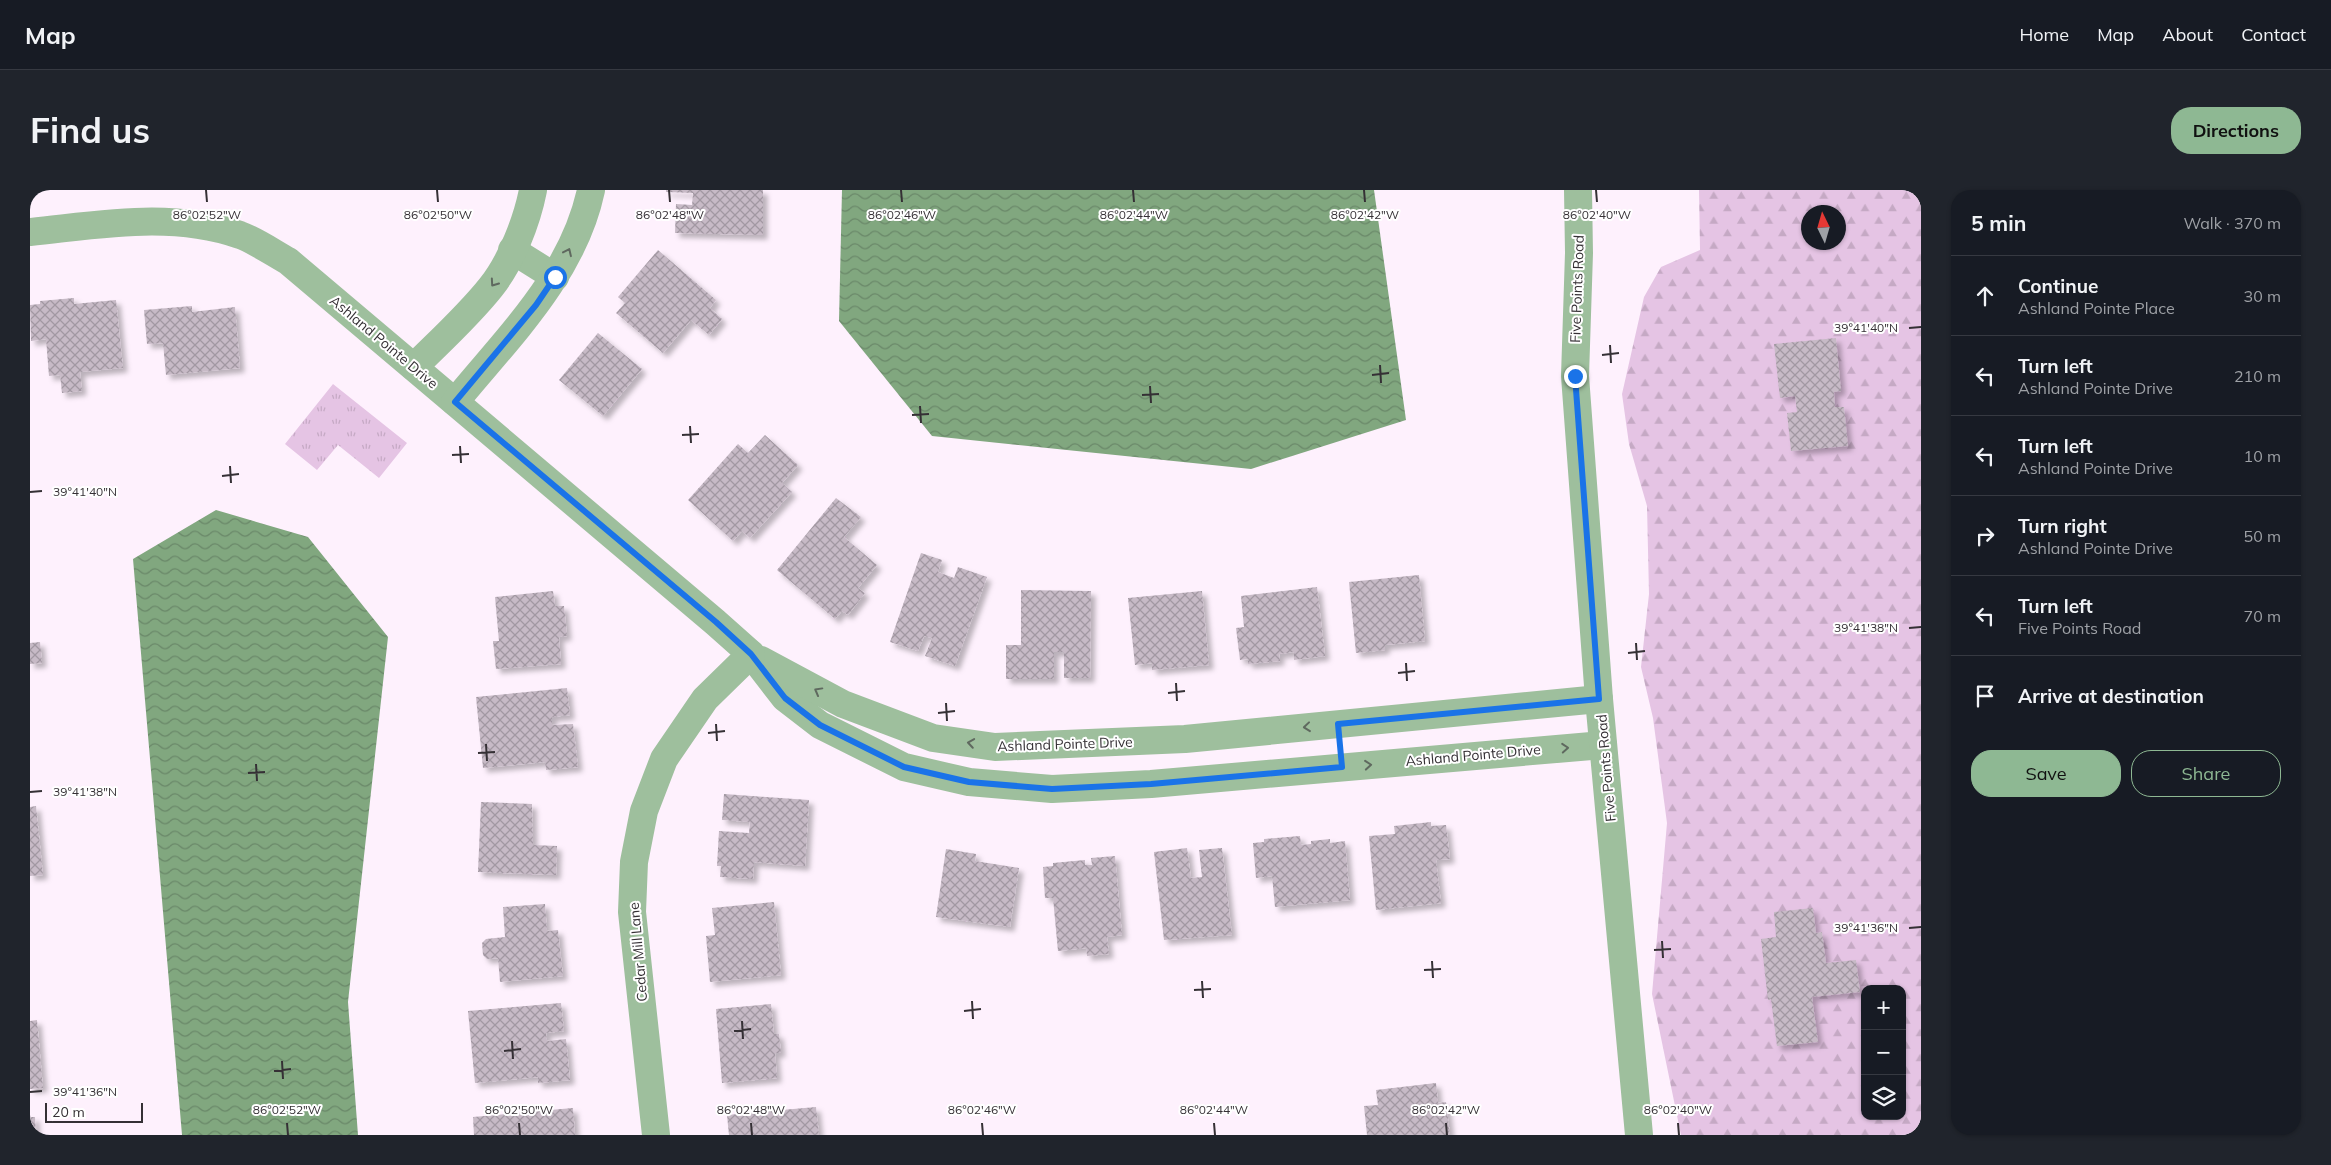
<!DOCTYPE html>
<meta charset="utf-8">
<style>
:root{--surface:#171b24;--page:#20242c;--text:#f1f3f6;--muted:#9ea1a6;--line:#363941;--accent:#8eb893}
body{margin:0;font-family:Mulish,sans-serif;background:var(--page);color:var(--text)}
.controls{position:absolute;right:15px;bottom:15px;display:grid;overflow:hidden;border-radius:10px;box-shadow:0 1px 4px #0004}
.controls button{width:45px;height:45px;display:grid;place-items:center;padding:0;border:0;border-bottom:1px solid var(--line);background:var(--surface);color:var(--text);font:25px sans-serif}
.compass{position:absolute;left:1771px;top:15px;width:45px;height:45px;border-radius:50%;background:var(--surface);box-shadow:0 1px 4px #0004;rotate:355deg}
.scale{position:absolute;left:15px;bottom:12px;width:98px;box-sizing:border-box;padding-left:5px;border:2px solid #353035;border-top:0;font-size:14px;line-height:18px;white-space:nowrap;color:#353035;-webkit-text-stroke:4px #fff;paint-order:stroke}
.stop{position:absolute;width:15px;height:15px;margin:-11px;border:4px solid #1a73e8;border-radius:50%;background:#fff}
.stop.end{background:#1a73e8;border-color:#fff;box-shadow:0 1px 5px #0008}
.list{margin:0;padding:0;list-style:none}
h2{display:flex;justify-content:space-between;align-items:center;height:65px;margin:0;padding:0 20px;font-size:21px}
h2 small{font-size:16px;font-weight:400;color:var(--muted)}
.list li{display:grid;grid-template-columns:32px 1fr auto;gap:15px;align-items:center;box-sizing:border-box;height:80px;padding:0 20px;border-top:1px solid var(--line)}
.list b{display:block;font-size:19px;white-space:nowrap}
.list p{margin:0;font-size:16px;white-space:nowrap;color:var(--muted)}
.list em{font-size:16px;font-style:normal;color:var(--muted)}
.actions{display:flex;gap:10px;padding:15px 20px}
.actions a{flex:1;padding:11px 0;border:1px solid var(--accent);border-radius:20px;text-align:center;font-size:18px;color:var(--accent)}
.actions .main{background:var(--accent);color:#111}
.icon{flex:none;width:28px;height:28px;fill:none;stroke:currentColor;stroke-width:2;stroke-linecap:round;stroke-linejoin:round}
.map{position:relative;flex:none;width:1891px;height:945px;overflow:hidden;border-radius:20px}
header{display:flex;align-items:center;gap:30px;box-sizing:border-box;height:70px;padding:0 25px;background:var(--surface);border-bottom:1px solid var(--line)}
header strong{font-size:24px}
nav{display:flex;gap:28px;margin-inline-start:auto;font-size:18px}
.intro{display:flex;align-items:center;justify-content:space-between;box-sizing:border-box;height:120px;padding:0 30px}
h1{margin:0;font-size:35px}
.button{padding:12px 22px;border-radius:20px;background:var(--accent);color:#111;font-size:18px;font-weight:700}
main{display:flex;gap:30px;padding:0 30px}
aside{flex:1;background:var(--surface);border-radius:20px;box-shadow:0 1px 4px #0004}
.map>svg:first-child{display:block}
.grass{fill:url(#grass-tufts)}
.forest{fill:url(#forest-firs);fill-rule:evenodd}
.water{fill:url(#water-waves)}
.building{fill:url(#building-cross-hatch);filter:url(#shadow)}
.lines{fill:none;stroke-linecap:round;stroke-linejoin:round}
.minor{stroke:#9ebf9d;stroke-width:28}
.tertiary{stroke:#9ebf9d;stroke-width:28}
.oneway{stroke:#5f695f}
.route{stroke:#1a73e8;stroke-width:6}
.ticks{fill:none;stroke:#353035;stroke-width:2}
.labels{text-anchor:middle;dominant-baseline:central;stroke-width:4;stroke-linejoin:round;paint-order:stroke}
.street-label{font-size:14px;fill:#353035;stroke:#fff}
.ticks-label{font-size:12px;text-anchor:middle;fill:#353035;stroke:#fff;stroke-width:4;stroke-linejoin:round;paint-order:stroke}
</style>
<header>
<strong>Map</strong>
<nav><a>Home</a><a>Map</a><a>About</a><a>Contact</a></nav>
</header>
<div class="intro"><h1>Find us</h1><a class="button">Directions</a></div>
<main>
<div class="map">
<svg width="1891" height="945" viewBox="0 0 1891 945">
<defs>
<pattern id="grass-tufts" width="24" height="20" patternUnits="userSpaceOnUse" patternTransform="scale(1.25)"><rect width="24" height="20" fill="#e5c4e4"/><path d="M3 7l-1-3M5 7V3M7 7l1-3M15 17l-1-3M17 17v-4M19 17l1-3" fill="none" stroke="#c5a9c4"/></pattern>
<pattern id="forest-firs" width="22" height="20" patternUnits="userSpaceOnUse" patternTransform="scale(1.25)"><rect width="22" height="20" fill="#e5c4e4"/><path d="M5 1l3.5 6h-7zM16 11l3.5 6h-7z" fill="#c5a9c4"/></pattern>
<pattern id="water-waves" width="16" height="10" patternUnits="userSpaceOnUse" patternTransform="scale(1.25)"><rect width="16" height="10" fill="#81a77f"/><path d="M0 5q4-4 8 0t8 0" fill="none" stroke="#6a8869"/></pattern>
<pattern id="building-cross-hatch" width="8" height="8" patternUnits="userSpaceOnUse" patternTransform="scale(1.25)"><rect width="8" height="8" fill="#c7bac6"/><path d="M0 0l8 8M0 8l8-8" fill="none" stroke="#a298a2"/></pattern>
<filter id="shadow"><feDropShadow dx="4.5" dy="4.5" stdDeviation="2.5" flood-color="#0004"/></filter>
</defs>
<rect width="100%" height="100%" fill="#fef1fd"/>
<path class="grass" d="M 303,194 L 377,253 L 349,288 L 308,255 L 287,280 L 255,254 Z"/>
<path class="forest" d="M 1669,0 L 1891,0 L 1891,945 L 1651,945 L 1622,804 L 1637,633 L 1623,528 L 1611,477 L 1619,404 L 1617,316 L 1599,254 L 1592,204 L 1614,107 L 1631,77 L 1670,60 ZM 1778,22 L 1808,22 L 1808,52 L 1778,52 ZM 1835,799 L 1872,799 L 1872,926 L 1835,926 Z"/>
<g class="water">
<path d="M 812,0 L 1344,0 L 1376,230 L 1221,279 L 902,246 L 809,131 Z"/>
<path d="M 186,320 L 278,347 L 358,447 L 318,812 L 328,945 L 152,945 L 103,369 Z"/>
</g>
<g class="building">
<path d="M 636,0 L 733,0 L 733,45 L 645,43 L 646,14 L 662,15 L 663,3 L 636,2 Z"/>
<path d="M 628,60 L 686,110 L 680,118 L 692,129 L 679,145 L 661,130 L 633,163 L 586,123 L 595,113 L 588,107 Z"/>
<path d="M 44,108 L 44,114 L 86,110 L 93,178 L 50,182 L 52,201 L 32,203 L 30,185 L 19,186 L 16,149 L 1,151 L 0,115 L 10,114 L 10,111 Z"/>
<path d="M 162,116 L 162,122 L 205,117 L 210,178 L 136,185 L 133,153 L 117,154 L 114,120 Z"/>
<path d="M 568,143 L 612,179 L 573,226 L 529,190 Z"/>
<path d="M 1806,148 L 1811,201 L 1804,202 L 1805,217 L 1814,217 L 1818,256 L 1761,261 L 1757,223 L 1767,222 L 1765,206 L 1750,208 L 1744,154 Z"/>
<path d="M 735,245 L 768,275 L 752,293 L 762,302 L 720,348 L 712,341 L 703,351 L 658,310 L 708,254 L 718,263 Z"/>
<path d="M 806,308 L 831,327 L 814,347 L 847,375 L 828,398 L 835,403 L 818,425 L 812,421 L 805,429 L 747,380 Z"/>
<path d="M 891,363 L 912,370 L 908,382 L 924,388 L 928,377 L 957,387 L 925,476 L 895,466 L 902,448 L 894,446 L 888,461 L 860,452 Z"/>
<path d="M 1389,385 L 1395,451 L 1355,455 L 1355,460 L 1326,463 L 1319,392 Z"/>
<path d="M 1287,397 L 1295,466 L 1264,470 L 1264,462 L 1249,464 L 1250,471 L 1218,474 L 1218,469 L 1210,470 L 1206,438 L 1214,437 L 1211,406 Z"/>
<path d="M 991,400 L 1061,401 L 1060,488 L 1034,488 L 1034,462 L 1024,462 L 1024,489 L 976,489 L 976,455 L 991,455 Z"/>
<path d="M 523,401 L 525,416 L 534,416 L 537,446 L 529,447 L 531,474 L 466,479 L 463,451 L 469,451 L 465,407 Z"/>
<path d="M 1172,401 L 1179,475 L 1122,480 L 1122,473 L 1105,475 L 1098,408 Z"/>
<path d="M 10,452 L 12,473 L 0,474 L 0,453 Z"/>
<path d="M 537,498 L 540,525 L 522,527 L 522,535 L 543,534 L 548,577 L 516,580 L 515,572 L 453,578 L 446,507 Z"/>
<path d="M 694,604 L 779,610 L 775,676 L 724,672 L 723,689 L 690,687 L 691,676 L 687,676 L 689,641 L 719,643 L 720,632 L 692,630 Z"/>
<path d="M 451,612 L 502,614 L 503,655 L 527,656 L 526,685 L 448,682 Z"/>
<path d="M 6,616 L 13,685 L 0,686 L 0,617 Z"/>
<path d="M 1401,632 L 1401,636 L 1416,635 L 1420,669 L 1406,670 L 1411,713 L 1346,720 L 1339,646 L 1365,644 L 1364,636 Z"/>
<path d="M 1270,646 L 1271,655 L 1281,654 L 1281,651 L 1300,649 L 1300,653 L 1315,651 L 1320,710 L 1245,717 L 1242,686 L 1226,688 L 1223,653 L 1234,652 L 1234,649 Z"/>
<path d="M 1157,658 L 1161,688 L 1172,687 L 1169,660 L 1192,658 L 1202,745 L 1134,750 L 1124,662 Z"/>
<path d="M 916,659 L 946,664 L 945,671 L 989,678 L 980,737 L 906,727 Z"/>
<path d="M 1085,666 L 1092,745 L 1077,747 L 1079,764 L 1057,766 L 1056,758 L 1028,761 L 1023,708 L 1015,708 L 1013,677 L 1023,676 L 1023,673 L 1055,670 L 1055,675 L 1062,675 L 1061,668 Z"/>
<path d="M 744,712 L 751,785 L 680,792 L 676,746 L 685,745 L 682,718 Z"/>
<path d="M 515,714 L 517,741 L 528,740 L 533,786 L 470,792 L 468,768 L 457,769 L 453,765 L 452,753 L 456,749 L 475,747 L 473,717 Z"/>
<path d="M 1783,718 L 1786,743 L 1792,742 L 1796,773 L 1826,770 L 1830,802 L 1782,807 L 1788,852 L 1747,856 L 1741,809 L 1738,810 L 1731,749 L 1746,747 L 1744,722 Z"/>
<path d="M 531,813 L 534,841 L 516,843 L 517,851 L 536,849 L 540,890 L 508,893 L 508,887 L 445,893 L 438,821 Z"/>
<path d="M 741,814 L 744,844 L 749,844 L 751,863 L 745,863 L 747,888 L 692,893 L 686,819 Z"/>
<path d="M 7,830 L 13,898 L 0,899 L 0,831 Z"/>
<path d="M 1406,893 L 1408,913 L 1416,912 L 1420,945 L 1337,945 L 1334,916 L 1348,915 L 1346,900 Z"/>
<path d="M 786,917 L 789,945 L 699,945 L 697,925 Z"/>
<path d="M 543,918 L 545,945 L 444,945 L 443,927 Z"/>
<path d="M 0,927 L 5,927 L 6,945 L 0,945 Z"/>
</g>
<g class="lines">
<g class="minor">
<path d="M 0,42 C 70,35 141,21 210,45 C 226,51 242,62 258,71 L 685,432 L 721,464 L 755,508 L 790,535 L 874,577 L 939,592 L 1022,599 L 1121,594 L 1573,555"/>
<path d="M 482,60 L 525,87"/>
<path d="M 384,177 C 410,151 438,126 461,97 C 481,72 497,31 503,0"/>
<path d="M 425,212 C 478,147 543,85 561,0"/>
<path d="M 731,470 L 813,514 L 903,548 L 965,557 L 1155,549 L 1569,509"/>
<path d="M 626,945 L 602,722 L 604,672 L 614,621 L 634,569 L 675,509 L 721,464"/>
</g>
<path class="tertiary" d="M 1548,0 L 1549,63 L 1545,186 L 1569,509 L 1609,945"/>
</g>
<defs><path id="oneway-chevron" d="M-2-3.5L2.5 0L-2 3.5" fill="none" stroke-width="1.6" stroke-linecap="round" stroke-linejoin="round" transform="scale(1.25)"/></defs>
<g class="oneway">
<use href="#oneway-chevron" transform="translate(538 62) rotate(-65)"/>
<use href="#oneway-chevron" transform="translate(464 93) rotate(125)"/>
<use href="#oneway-chevron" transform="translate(788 501) rotate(-151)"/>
<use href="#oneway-chevron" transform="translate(1277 537) rotate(174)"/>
<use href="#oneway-chevron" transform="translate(941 553) rotate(-171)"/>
<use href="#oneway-chevron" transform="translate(1535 558) rotate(-4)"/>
<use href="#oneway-chevron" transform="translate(1338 575) rotate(-5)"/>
</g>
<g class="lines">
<path class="route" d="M 525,87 L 506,115 L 425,212 L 686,432 L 721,464 L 755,508 L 790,535 L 874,577 L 939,592 L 1022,599 L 1121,594 L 1312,577 L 1308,534 L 1569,509 L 1545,186"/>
</g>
<path class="ticks" d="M 176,0 L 177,12M 407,0 L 408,12M 639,0 L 640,12M 871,0 L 872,12M 1103,0 L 1104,12M 1334,0 L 1335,12M 1566,0 L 1567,12M 1879,138 L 1891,137M 1580,155 L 1581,173M 1572,165 L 1589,163M 1350,175 L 1351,193M 1342,185 L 1359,183M 1120,196 L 1121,213M 1112,205 L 1129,204M 890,216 L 891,233M 882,225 L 899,224M 660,236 L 661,253M 652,245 L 669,244M 430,256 L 431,273M 422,265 L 439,264M 200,276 L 201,293M 192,286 L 209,284M 0,302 L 12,301M 1879,438 L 1891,437M 1606,453 L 1607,470M 1598,463 L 1615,461M 1376,473 L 1377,491M 1368,483 L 1385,481M 1146,493 L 1147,511M 1138,503 L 1155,501M 916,513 L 917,531M 908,523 L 925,521M 686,534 L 687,551M 678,543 L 695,541M 456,554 L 457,571M 448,563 L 465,562M 226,574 L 227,591M 218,583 L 235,582M 0,602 L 12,601M 1879,738 L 1891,737M 1632,751 L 1633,768M 1624,760 L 1641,759M 1402,771 L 1403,788M 1394,780 L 1411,779M 1172,791 L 1173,808M 1164,800 L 1181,799M 942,811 L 943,829M 934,821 L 951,819M 712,831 L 713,849M 704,841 L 721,839M 482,851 L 483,869M 474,861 L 491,859M 252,871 L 253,889M 244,881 L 261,879M 0,902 L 12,901M 257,933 L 258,945M 489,933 L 490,945M 721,933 L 722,945M 952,933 L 953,945M 1184,933 L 1185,945M 1416,933 L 1417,945M 1648,933 L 1649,945"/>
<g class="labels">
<g class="street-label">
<text transform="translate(1547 99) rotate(-88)">Five Points Road</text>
<text transform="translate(354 152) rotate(40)">Ashland Pointe Drive</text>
<text transform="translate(1035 554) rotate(-2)">Ashland Pointe Drive</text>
<text transform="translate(1443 565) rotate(-5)">Ashland Pointe Drive</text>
<text transform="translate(1576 578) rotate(-95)">Five Points Road</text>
<text transform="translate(608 762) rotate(-95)">Cedar Mill Lane</text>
</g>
</g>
<g class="ticks-label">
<text x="1567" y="29">86°02'40"W</text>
<text x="177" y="29">86°02'52"W</text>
<text x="408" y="29">86°02'50"W</text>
<text x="640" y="29">86°02'48"W</text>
<text x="872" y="29">86°02'46"W</text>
<text x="1104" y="29">86°02'44"W</text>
<text x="1335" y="29">86°02'42"W</text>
<text x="1836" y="142">39°41'40"N</text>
<text x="55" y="306">39°41'40"N</text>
<text x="1836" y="442">39°41'38"N</text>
<text x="55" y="606">39°41'38"N</text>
<text x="1836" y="742">39°41'36"N</text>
<text x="55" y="906">39°41'36"N</text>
<text x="257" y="924">86°02'52"W</text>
<text x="489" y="924">86°02'50"W</text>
<text x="721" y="924">86°02'48"W</text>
<text x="952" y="924">86°02'46"W</text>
<text x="1184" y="924">86°02'44"W</text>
<text x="1416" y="924">86°02'42"W</text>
<text x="1648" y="924">86°02'40"W</text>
</g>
</svg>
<div class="controls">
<button>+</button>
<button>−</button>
<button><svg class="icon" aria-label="layers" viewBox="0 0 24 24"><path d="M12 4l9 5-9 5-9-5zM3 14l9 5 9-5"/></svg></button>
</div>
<svg class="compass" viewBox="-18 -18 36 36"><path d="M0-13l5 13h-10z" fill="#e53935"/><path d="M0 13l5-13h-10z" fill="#9ea1a6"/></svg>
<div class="scale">20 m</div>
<div class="stop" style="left:525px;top:87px"></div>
<div class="stop end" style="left:1545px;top:186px"></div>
</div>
<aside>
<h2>5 min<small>Walk · 370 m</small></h2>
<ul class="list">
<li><svg class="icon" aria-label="ahead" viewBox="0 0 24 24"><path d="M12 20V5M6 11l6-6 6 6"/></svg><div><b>Continue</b><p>Ashland Pointe Place</p></div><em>30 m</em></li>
<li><svg class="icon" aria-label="left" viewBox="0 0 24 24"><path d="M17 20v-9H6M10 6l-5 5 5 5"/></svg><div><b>Turn left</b><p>Ashland Pointe Drive</p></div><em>210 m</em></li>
<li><svg class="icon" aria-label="left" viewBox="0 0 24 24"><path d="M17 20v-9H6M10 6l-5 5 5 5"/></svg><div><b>Turn left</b><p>Ashland Pointe Drive</p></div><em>10 m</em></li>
<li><svg class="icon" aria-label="right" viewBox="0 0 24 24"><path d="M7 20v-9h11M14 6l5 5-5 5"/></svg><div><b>Turn right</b><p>Ashland Pointe Drive</p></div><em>50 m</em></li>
<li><svg class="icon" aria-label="left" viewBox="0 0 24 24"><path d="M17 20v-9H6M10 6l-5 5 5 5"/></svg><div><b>Turn left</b><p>Five Points Road</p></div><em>70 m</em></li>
<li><svg class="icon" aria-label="arrive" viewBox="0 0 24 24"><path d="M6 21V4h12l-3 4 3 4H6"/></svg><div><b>Arrive at destination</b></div></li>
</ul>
<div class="actions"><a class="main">Save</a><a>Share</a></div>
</aside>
</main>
